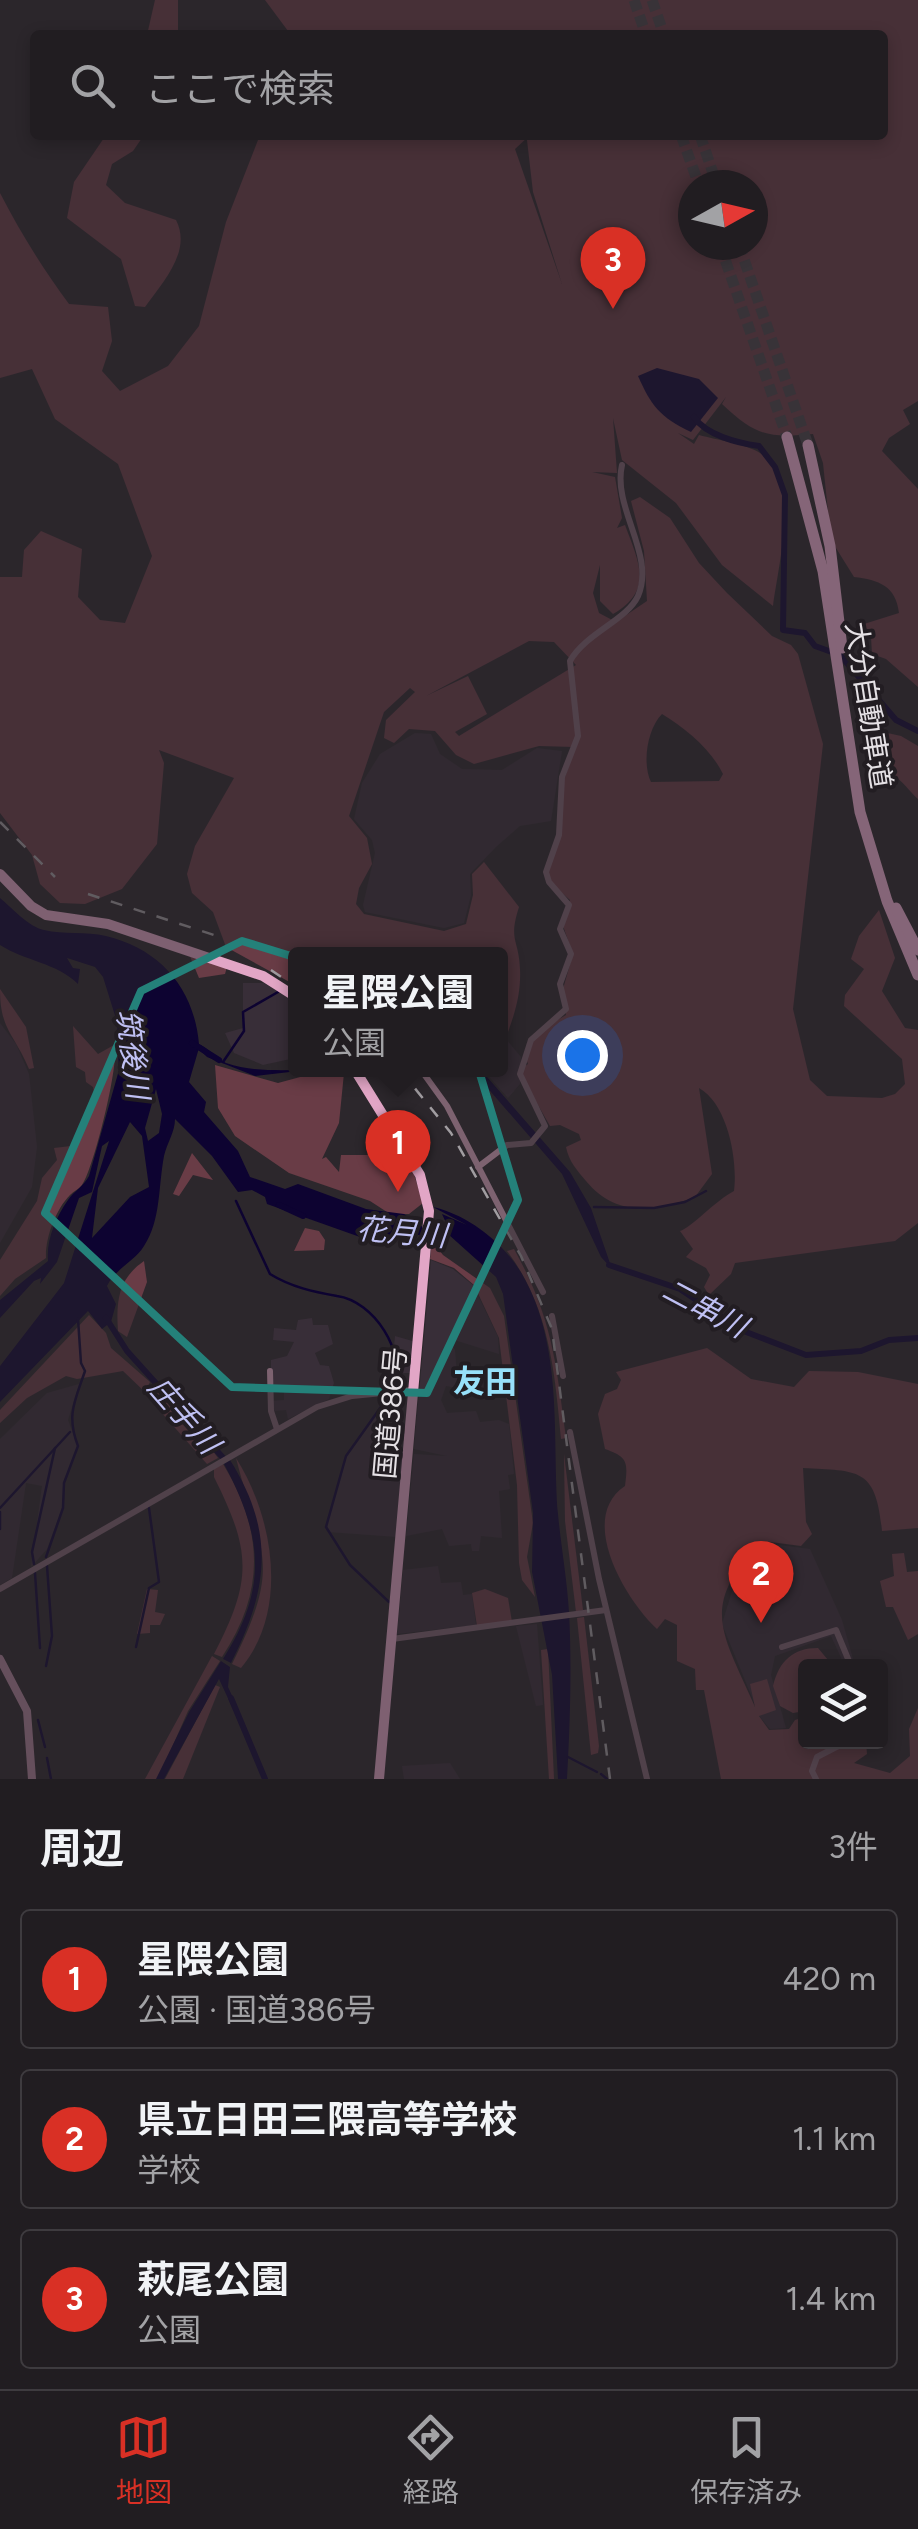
<!DOCTYPE html>
<html lang="ja">
<meta charset="utf-8">
<style>
:root{--surface:#211d21;--page:#29262a;--text:#f1f3f6;--muted:#a2a2a5;--line:#3e3b3f;--accent:#d93025}
body{margin:0;font-family:Figtree,"Noto Sans JP",sans-serif;background:var(--page);color:var(--text)}
.controls{position:absolute;right:30px;bottom:30px;display:grid;overflow:hidden;border-radius:10px;box-shadow:0 5px 15px #0003}
.controls button{width:90px;height:90px;display:grid;place-items:center;padding:0;border:0;border-bottom:2px solid var(--line);background:var(--surface);color:var(--text);font:50px sans-serif}
.compass{position:absolute;left:678px;top:170px;width:90px;height:90px;border-radius:50%;background:var(--surface);box-shadow:0 5px 15px #0003;rotate:82deg}
.you{position:absolute;left:582px;top:1055px;width:35px;height:35px;margin:-25px;border:8px solid #fff;border-radius:50%;background:#1a73e8;box-shadow:0 0 0 15px #1a73e833}
.badge{display:grid;place-items:center;width:65px;height:65px;border-radius:50%;background:var(--accent);color:#fff;font-size:32px;font-weight:700}
.pin{position:absolute;translate:-50% -82px;filter:drop-shadow(0 2px 5px #0008)}
.pin::after{content:'';position:absolute;top:52px;width:35px;height:30px;background:inherit;clip-path:polygon(0 0,100% 0,50% 100%)}
.popup{position:absolute;left:288px;top:947px;width:220px;height:130px;box-sizing:border-box;display:grid;place-content:center;border-radius:10px;background:var(--surface);filter:drop-shadow(0 2px 8px #0005);font-size:32px;white-space:nowrap;color:var(--muted)}
.popup b{font-size:38px;color:var(--text)}
.popup::after{content:'';position:absolute;left:50%;top:100%;margin-left:-20px;border:20px solid transparent;border-top-color:var(--surface)}
.list{margin:0;padding:0;list-style:none}
h2{display:flex;justify-content:space-between;align-items:center;height:130px;margin:0;padding:0 40px;font-size:42px}
h2 small{font-size:32px;font-weight:400;color:var(--muted)}
.list li{display:grid;grid-template-columns:65px 1fr auto;gap:30px;align-items:center;box-sizing:border-box;height:140px;margin:0 20px 20px;padding:0 20px;border:2px solid var(--line);border-radius:10px}
.list b{display:block;font-size:38px;white-space:nowrap}
.list p{margin:0;font-size:32px;white-space:nowrap;color:var(--muted)}
.list em{font-size:32px;font-style:normal;color:var(--muted)}
.icon{flex:none;width:55px;height:55px;fill:none;stroke:currentColor;stroke-width:2;stroke-linecap:round;stroke-linejoin:round}
.map{position:relative;flex:none;width:918px;height:1779px;overflow:hidden}
.search{position:absolute;background:var(--surface);box-shadow:0 5px 15px #0003;left:30px;right:30px;top:30px;height:110px;display:flex;align-items:center;gap:25px;box-sizing:border-box;padding:0 35px;border-radius:10px;color:var(--muted);font-size:38px}
.sheet{height:610px;background:var(--surface)}
nav{display:flex;justify-content:space-around;align-items:center;box-sizing:border-box;height:140px;border-top:2px solid var(--line);background:var(--surface);font-size:28px;color:var(--muted)}
nav a{display:grid;justify-items:center;gap:5px}
nav .on{color:var(--accent)}
.map>svg:first-child{display:block}
.built{fill:#382e38}
.green{fill:#693c46;fill-rule:evenodd}
.water{fill:#0d0331;fill-rule:evenodd}
.lines{fill:none;stroke-linecap:round;stroke-linejoin:round}
.stream{stroke:#0d0331;stroke-width:2.5}
.river{stroke:#0d0331;stroke-width:6}
.motorway-tunnel{stroke:#484348;stroke-width:11;stroke-dasharray:11 5.5;stroke-linecap:butt}
.tertiary{stroke:#7d6270;stroke-width:6}
.secondary{stroke:#ac8298;stroke-width:8}
.trunk{stroke:#e2a6c6;stroke-width:10}
.motorway{stroke:#f2b1d4;stroke-width:11}
.rail{stroke:#a19da1;stroke-width:2.5;stroke-dasharray:12 12;stroke-linecap:butt}
.marked{fill:none;stroke:#24817a;stroke-width:8;stroke-linejoin:round}
.labels{text-anchor:middle;dominant-baseline:central;stroke-width:8;stroke-linejoin:round;paint-order:stroke}
.street-label{font-size:28px;fill:#e5e1e5;stroke:#221d22}
.water-label{font-size:30px;font-style:italic;fill:#bfc0f3;stroke:#221d22}
.quarter-label{font-size:32px;font-weight:bold;fill:#97e0f9;stroke:#221d22}
</style>
<div class="map">
<svg width="918" height="1779" viewBox="0 0 918 1779">
<rect width="100%" height="100%" fill="#2c272c"/>
<g class="built">
<path d="M 415,733 L 431,734 L 440,754 L 462,769 L 502,770 L 537,748 L 562,751 L 551,821 L 520,826 L 496,847 L 470,874 L 471,895 L 464,923 L 444,928 L 365,912 L 363,905 L 375,853 L 372,840 L 354,819 L 362,783 L 380,754 Z"/>
<path d="M 243,983 L 264,983 L 295,1002 L 295,1058 L 263,1065 L 234,1053 L 225,1033 L 243,1028 Z"/>
<path d="M 0,1023 L 16,1044 L 29,1074 L 37,1147 L 32,1187 L 0,1243 Z"/>
<path d="M 501,1033 L 521,1057 L 520,1084 L 508,1098 L 483,1070 L 500,1070 Z"/>
<path d="M 431,1260 L 453,1269 L 473,1285 L 498,1337 L 499,1354 L 448,1338 L 455,1350 L 458,1388 L 446,1386 L 441,1400 L 447,1413 L 476,1411 L 480,1422 L 499,1420 L 509,1424 L 514,1474 L 508,1475 L 510,1489 L 499,1491 L 502,1538 L 481,1536 L 479,1551 L 472,1551 L 471,1544 L 449,1546 L 442,1529 L 406,1536 L 414,1454 L 447,1456 L 414,1449 Z"/>
<path d="M 312,1318 L 313,1325 L 328,1325 L 333,1344 L 315,1353 L 320,1365 L 329,1366 L 334,1383 L 329,1399 L 288,1419 L 286,1410 L 272,1411 L 271,1401 L 284,1400 L 284,1392 L 271,1392 L 271,1360 L 287,1356 L 294,1342 L 273,1340 L 274,1328 L 296,1330 L 298,1320 Z"/>
<path d="M 395,1336 L 416,1342 L 413,1373 L 389,1373 L 380,1358 L 394,1347 Z"/>
<path d="M 79,1384 L 68,1420 L 77,1444 L 76,1455 L 64,1480 L 62,1508 L 47,1549 L 31,1567 L 42,1486 L 26,1483 L 12,1578 L 0,1585 L 0,1439 L 47,1393 Z"/>
<path d="M 377,1415 L 385,1423 L 379,1431 L 393,1447 L 405,1448 L 397,1537 L 328,1532 L 327,1521 L 347,1456 Z"/>
<path d="M 779,1545 L 810,1549 L 842,1620 L 855,1666 L 845,1666 L 831,1636 L 775,1656 L 771,1675 L 786,1728 L 770,1729 L 760,1717 L 722,1624 L 734,1585 L 748,1562 Z"/>
<path d="M 438,1566 L 441,1583 L 461,1582 L 463,1595 L 472,1594 L 476,1625 L 397,1634 L 403,1570 Z"/>
<path d="M 537,1624 L 543,1705 L 536,1706 L 516,1626 Z"/>
<path d="M 450,1763 L 460,1779 L 404,1779 L 402,1766 Z"/>
</g>
<g class="green">
<path d="M 155,0 L 178,0 L 178,35 L 147,35 Z"/>
<path d="M 265,0 L 918,0 L 918,401 L 903,410 L 910,424 L 889,438 L 882,451 L 918,489 L 918,687 L 886,659 L 872,654 L 871,637 L 864,624 L 899,613 C 896,586 879,580 854,577 L 831,540 L 823,463 L 813,434 C 768,438 756,436 722,404 L 726,397 L 693,440 L 678,433 L 694,444 L 699,435 C 717,440 746,444 760,453 C 801,482 778,566 773,606 L 722,565 L 676,503 L 622,460 L 613,418 L 617,473 L 592,472 L 615,477 L 622,518 L 617,528 L 625,525 C 639,563 654,590 613,614 L 600,601 L 600,565 L 593,593 L 599,613 L 616,622 L 647,601 L 644,551 L 631,501 L 640,497 L 670,518 L 699,563 L 727,593 L 772,636 L 791,645 L 798,654 L 823,744 L 793,1009 L 810,1080 L 827,1096 L 882,1098 L 895,1094 L 905,1084 L 902,1059 L 844,1006 L 845,995 L 864,969 L 851,959 L 859,936 L 879,910 L 895,958 L 882,991 L 905,1028 L 918,1030 L 918,1223 L 895,1241 L 735,1263 L 731,1274 L 709,1295 L 704,1287 L 710,1275 L 706,1268 L 686,1257 L 693,1249 L 680,1231 C 691,1228 716,1200 734,1191 C 738,1161 728,1104 699,1088 L 712,1174 L 695,1197 C 654,1212 616,1217 586,1181 C 577,1170 569,1162 566,1147 L 581,1140 L 579,1134 L 560,1125 L 550,1126 L 522,1077 L 522,1068 L 528,1064 L 525,1056 L 539,1031 L 566,1015 L 563,989 L 573,954 L 563,926 L 570,900 L 553,885 L 548,873 L 561,835 L 561,789 L 575,747 L 539,746 L 474,764 L 456,755 L 435,731 L 409,729 L 394,743 L 384,738 L 386,720 L 415,692 L 410,688 L 384,712 L 349,816 L 367,838 L 372,864 L 359,888 L 356,904 L 364,914 L 444,931 L 466,924 L 473,895 L 472,874 L 484,862 L 519,907 C 508,941 519,939 520,969 C 521,992 516,1010 508,1032 L 501,1030 L 500,954 L 296,954 L 295,985 L 226,947 L 213,912 L 192,893 L 187,874 L 195,846 L 234,778 L 159,750 L 164,763 L 157,844 L 122,889 L 85,904 L 60,903 L 40,884 L 32,855 L 0,813 L 0,577 L 22,577 L 24,550 L 41,531 L 82,549 L 78,597 L 100,620 L 125,623 L 152,556 L 118,464 L 55,419 L 32,369 L 0,378 L 0,193 C 20,232 43,269 69,304 L 108,307 L 112,341 L 102,371 L 120,391 L 168,366 L 199,326 L 226,222 L 260,135 L 530,135 L 515,149 L 562,284 L 533,192 L 527,140 L 536,135 L 883,135 L 883,35 L 291,35 ZM 693,185 L 753,185 L 753,245 L 693,245 ZM 529,641 L 554,642 L 576,665 L 459,736 L 455,732 L 487,714 L 468,676 L 426,696 ZM 662,714 C 685,728 711,749 723,774 L 719,781 L 651,782 C 642,764 647,729 662,714 Z"/>
<path d="M 106,135 L 144,135 L 133,151 L 112,164 L 106,185 L 125,203 L 176,220 C 192,251 163,282 145,307 L 135,306 L 121,259 L 67,218 L 74,182 Z"/>
<path d="M 874,730 L 901,736 L 918,746 L 918,799 C 910,792 902,780 893,775 C 871,762 866,773 864,741 Z"/>
<path d="M 189,954 L 227,967 L 225,974 L 199,978 Z"/>
<path d="M 0,989 L 26,1027 L 34,1068 L 29,1069 C 14,1033 0,1030 0,989 Z"/>
<path d="M 73,1026 L 98,1054 L 114,1045 C 121,1059 93,1171 82,1185 C 79,1189 74,1191 70,1195 C 56,1209 45,1238 46,1258 L 15,1279 L 0,1296 L 0,1260 L 37,1201 L 42,1178 L 57,1160 L 54,1148 L 71,1146 L 96,1103 L 93,1087 L 86,1082 L 85,1072 L 76,1067 Z"/>
<path d="M 215,1065 L 278,1083 L 315,1073 L 344,1073 L 339,1123 L 322,1159 L 326,1157 L 339,1172 L 341,1155 L 389,1155 L 395,1164 L 411,1165 L 423,1203 L 409,1214 L 390,1214 L 370,1201 L 289,1173 L 235,1136 L 218,1108 Z"/>
<path d="M 192,1153 L 213,1180 L 193,1175 L 179,1196 L 173,1194 Z"/>
<path d="M 305,1228 L 319,1231 L 325,1240 L 324,1250 L 294,1251 Z"/>
<path d="M 432,1241 L 443,1255 L 490,1288 L 504,1316 L 533,1523 L 527,1557 L 535,1597 L 522,1580 L 519,1563 L 517,1485 L 499,1338 L 474,1285 L 454,1268 L 430,1259 Z"/>
<path d="M 514,1249 C 552,1317 556,1362 566,1438 L 561,1439 C 555,1372 549,1306 507,1251 Z"/>
<path d="M 144,1261 L 147,1282 L 127,1337 L 118,1331 C 116,1301 118,1279 144,1261 Z"/>
<path d="M 89,1315 L 106,1333 L 111,1348 L 150,1382 L 145,1392 L 123,1371 L 77,1379 L 66,1376 L 27,1398 L 0,1423 L 0,1410 Z"/>
<path d="M 707,1348 L 751,1379 L 794,1387 L 809,1371 L 858,1372 L 918,1384 L 918,1528 L 882,1531 C 876,1468 860,1471 803,1468 L 806,1522 L 812,1534 L 801,1546 L 763,1541 C 697,1606 723,1633 755,1707 L 750,1684 L 767,1679 L 776,1710 L 759,1716 L 769,1730 L 789,1729 L 795,1720 L 805,1717 L 806,1742 L 866,1742 L 867,1754 L 854,1763 L 890,1773 L 910,1756 L 909,1729 L 918,1708 L 918,1779 L 721,1779 L 704,1690 L 696,1690 L 695,1669 L 677,1661 L 677,1625 L 665,1619 L 657,1629 C 625,1599 577,1518 625,1486 C 628,1462 628,1457 605,1449 L 598,1414 L 605,1394 L 617,1389 L 621,1380 L 616,1372 Z"/>
<path d="M 152,1387 L 201,1435 L 218,1458 L 207,1464 L 145,1394 Z"/>
<path d="M 564,1454 L 583,1610 L 576,1612 L 565,1521 Z"/>
<path d="M 236,1458 C 274,1518 289,1611 241,1668 L 232,1664 C 283,1562 261,1556 236,1458 Z"/>
<path d="M 223,1464 C 264,1531 265,1592 222,1657 L 214,1654 C 253,1579 251,1551 214,1477 L 214,1469 Z"/>
<path d="M 904,1553 L 907,1572 L 918,1571 L 918,1634 L 908,1640 L 893,1607 L 886,1607 L 880,1581 L 894,1576 L 892,1554 Z"/>
<path d="M 147,1589 L 158,1590 L 155,1612 L 165,1614 L 160,1625 L 150,1625 L 150,1633 L 137,1634 Z"/>
<path d="M 485,1589 L 508,1598 L 512,1622 L 477,1626 L 472,1593 Z"/>
<path d="M 584,1617 L 599,1746 L 598,1753 L 591,1755 L 577,1618 Z"/>
<path d="M 818,1648 L 833,1666 L 806,1666 L 805,1711 L 793,1713 L 780,1706 L 773,1686 C 779,1661 793,1648 818,1648 Z"/>
<path d="M 548,1649 L 554,1779 L 549,1779 L 541,1650 Z"/>
<path d="M 212,1656 L 220,1661 L 188,1711 L 158,1779 L 145,1779 Z"/>
<path d="M 215,1685 L 220,1687 L 183,1779 L 165,1779 Z"/>
</g>
<g class="water">
<path d="M 657,368 L 699,379 L 718,398 L 691,432 C 659,417 651,405 638,376 Z"/>
<path d="M 0,898 C 12,908 29,927 44,930 C 64,935 86,931 106,936 C 160,949 194,988 199,1044 C 209,1049 218,1059 226,1063 C 251,1072 280,1070 307,1070 L 255,1076 L 207,1057 L 202,1052 L 219,1057 L 199,1048 L 189,1082 L 206,1102 L 204,1112 L 238,1151 L 250,1177 L 285,1189 L 298,1184 L 366,1209 L 404,1214 L 424,1228 L 447,1225 L 442,1214 L 467,1225 L 433,1207 C 468,1215 503,1242 522,1274 C 564,1347 552,1437 558,1514 C 561,1546 567,1579 569,1612 C 572,1665 570,1726 567,1779 L 558,1779 L 552,1675 L 532,1572 L 533,1513 L 503,1294 L 496,1277 L 448,1234 L 360,1237 L 267,1204 L 265,1197 L 252,1190 L 238,1192 L 212,1156 L 175,1119 C 175,1132 167,1143 164,1156 C 158,1188 161,1220 144,1246 C 134,1262 116,1268 107,1286 L 116,1304 L 111,1322 L 102,1329 L 88,1311 L 0,1402 L 0,1366 L 64,1283 L 109,1141 L 102,1146 L 92,1192 L 79,1198 L 57,1262 L 40,1284 L 41,1278 L 34,1281 L 0,1318 L 0,1300 L 48,1261 C 46,1240 56,1217 68,1200 C 75,1190 83,1187 89,1176 L 119,1070 L 117,1022 L 103,977 L 95,967 L 67,958 L 73,968 L 80,969 L 78,984 C 57,963 25,961 0,945 ZM 156,1089 L 162,1114 L 159,1133 L 148,1141 L 145,1128 ZM 130,1122 L 142,1136 L 149,1187 L 130,1197 L 92,1238 L 98,1188 Z"/>
<path d="M 472,1070 L 481,1070 L 570,1172 L 591,1208 L 612,1269 L 601,1257 L 562,1174 Z"/>
<path d="M 230,1460 C 276,1533 268,1590 231,1663 L 223,1659 C 268,1588 263,1537 224,1464 Z"/>
<path d="M 221,1661 L 230,1667 L 228,1687 L 236,1704 L 232,1707 L 219,1679 L 164,1779 L 156,1779 L 189,1712 Z"/>
</g>
<g class="lines">
<g class="stream">
<path d="M 223,1062 L 244,1031 L 243,1012 L 278,992"/>
<path d="M 236,1201 L 270,1274 C 291,1287 314,1292 337,1296 C 374,1301 407,1353 394,1387"/>
<path d="M 594,1207 L 654,1208 L 685,1202 L 706,1191"/>
<path d="M 388,1397 L 346,1456 L 326,1527 L 350,1565 L 389,1602"/>
<path d="M 0,1508 L 70,1432"/>
<path d="M 0,1512 L 0,1529"/>
<path d="M 46,1557 L 63,1508 L 64,1483 L 78,1446 C 66,1415 75,1401 85,1371 L 81,1363 L 78,1319"/>
<path d="M 34,1564 L 32,1552 L 55,1448"/>
<path d="M 35,1573 L 40,1648"/>
<path d="M 136,1647 L 149,1588 L 159,1582 L 149,1508"/>
<path d="M 46,1666 L 52,1636 L 47,1566"/>
<path d="M 38,1720 L 45,1747"/>
<path d="M 568,1757 L 597,1772"/>
<path d="M 47,1758 L 51,1779"/>
<path d="M 601,1774 L 607,1779"/>
</g>
<g class="river">
<path d="M 694,417 C 706,435 737,443 759,446 L 775,467 L 785,495 L 783,630 L 805,633 L 815,646 L 840,655 L 896,720 L 918,731"/>
<path d="M 192,1043 L 219,1060"/>
<path d="M 279,1205 L 303,1216"/>
<path d="M 609,1265 L 680,1289 L 741,1330 L 806,1355 L 861,1351 L 889,1340 L 918,1338"/>
<path d="M 106,1318 L 127,1351 L 226,1461"/>
<path d="M 231,1698 L 265,1779"/>
</g>
<g class="motorway-tunnel">
<path d="M 634,0 L 646,35"/>
<path d="M 652,0 L 664,35"/>
<path d="M 681,135 L 699,185"/>
<path d="M 700,135 L 717,185"/>
<path d="M 720,245 L 787,437"/>
<path d="M 739,245 L 808,445"/>
</g>
<g class="tertiary">
<path d="M 421,1070 L 447,1106 L 543,1292"/>
<path d="M 478,1167 L 507,1145 L 531,1143 L 545,1126 L 520,1074 L 531,1040 L 566,1009 L 560,984 L 571,954 L 560,929 L 569,905 L 549,882 L 546,872 L 559,835 L 562,777 L 578,736 L 570,661 C 586,633 627,620 638,596 C 656,555 612,508 622,465"/>
<path d="M 552,1316 L 563,1376"/>
<path d="M 270,1371 L 271,1411 L 277,1429"/>
<path d="M 570,1432 L 599,1579 L 647,1779"/>
<path d="M 0,1589 L 317,1407 L 352,1396 L 413,1390"/>
<path d="M 392,1639 L 606,1610"/>
<path d="M 782,1647 L 836,1630 L 851,1666"/>
<path d="M 816,1779 L 812,1771 L 817,1757 L 846,1742"/>
</g>
<path class="secondary" d="M 0,1659 L 27,1711 L 32,1779"/>
<g class="trunk">
<path d="M 0,874 L 31,906 L 46,915 L 108,924 L 263,976 L 296,997"/>
<path d="M 355,1070 L 420,1175 L 429,1211 L 379,1779"/>
</g>
<g class="motorway">
<path d="M 787,437 L 823,571 L 860,812 L 887,901 L 918,975"/>
<path d="M 808,445 L 830,546 L 842,648"/>
<path d="M 896,908 L 918,950"/>
</g>
<g class="rail">
<path d="M 0,822 L 55,877"/>
<path d="M 88,894 L 217,936"/>
<path d="M 271,970 L 296,987"/>
<path d="M 400,1070 L 451,1133 L 521,1256 L 552,1329 L 610,1779"/>
</g>
</g>
<path d="M0 0H918V1779H0ZM 242,941 L 460,1008 L 518,1200 L 427,1393 L 232,1387 L 45,1213 L 141,991 Z" fill="#2c272c" fill-opacity=".55" fill-rule="evenodd"/>
<path class="marked" d="M 242,941 L 460,1008 L 518,1200 L 427,1393 L 232,1387 L 45,1213 L 141,991 Z"/>
<g class="labels">
<g class="street-label">
<text transform="translate(869 705) rotate(81)">大分自動車道</text>
<text transform="translate(390 1413) rotate(-85)">国道386号</text>
</g>
<g class="water-label">
<text transform="translate(133 1054) rotate(83)">筑後川</text>
<text transform="translate(402 1232) rotate(5)">花月川</text>
<text transform="translate(705 1308) rotate(28)">二串川</text>
<text transform="translate(184 1415) rotate(49)">庄手川</text>
</g>
<g class="quarter-label">
<text x="485" y="1382">友田</text>
</g>
</g>
</svg>
<div class="controls">
<button><svg class="icon" aria-label="layers" viewBox="0 0 24 24"><path d="M12 4l9 5-9 5-9-5zM3 14l9 5 9-5"/></svg></button>
</div>
<svg class="compass" viewBox="-18 -18 36 36"><path d="M0-13l5 13h-10z" fill="#e53935"/><path d="M0 13l5-13h-10z" fill="#a2a2a5"/></svg>
<div class="you"></div>
<div class="pin badge" style="left:398px;top:1192px">1</div>
<div class="popup"><b>星隈公園</b>公園</div>
<div class="pin badge" style="left:761px;top:1623px">2</div>
<div class="pin badge" style="left:613px;top:309px">3</div>
<div class="search"><svg class="icon" aria-label="search" viewBox="0 0 24 24"><circle cx="10" cy="10" r="6"/><path d="M15 15l6 6"/></svg>ここで検索</div>
</div>
<section class="sheet">
<h2>周辺<small>3件</small></h2>
<ul class="list">
<li><span class="badge">1</span><div><b>星隈公園</b><p>公園 · 国道386号</p></div><em>420 m</em></li>
<li><span class="badge">2</span><div><b>県立日田三隈高等学校</b><p>学校</p></div><em>1.1 km</em></li>
<li><span class="badge">3</span><div><b>萩尾公園</b><p>公園</p></div><em>1.4 km</em></li>
</ul>
</section>
<nav>
<a class="on"><svg class="icon" aria-label="map" viewBox="0 0 24 24"><path d="M3 6l6-2 6 2 6-2v14l-6 2-6-2-6 2zM9 4v14M15 6v14"/></svg>地図</a>
<a><svg class="icon" aria-label="directions" viewBox="0 0 24 24"><path d="M12 3l9 9-9 9-9-9zM9 14v-3h6M13 9l2 2-2 2"/></svg>経路</a>
<a><svg class="icon" aria-label="saved" viewBox="0 0 24 24"><path d="M7 4h10v16l-5-4-5 4z"/></svg>保存済み</a>
</nav>
